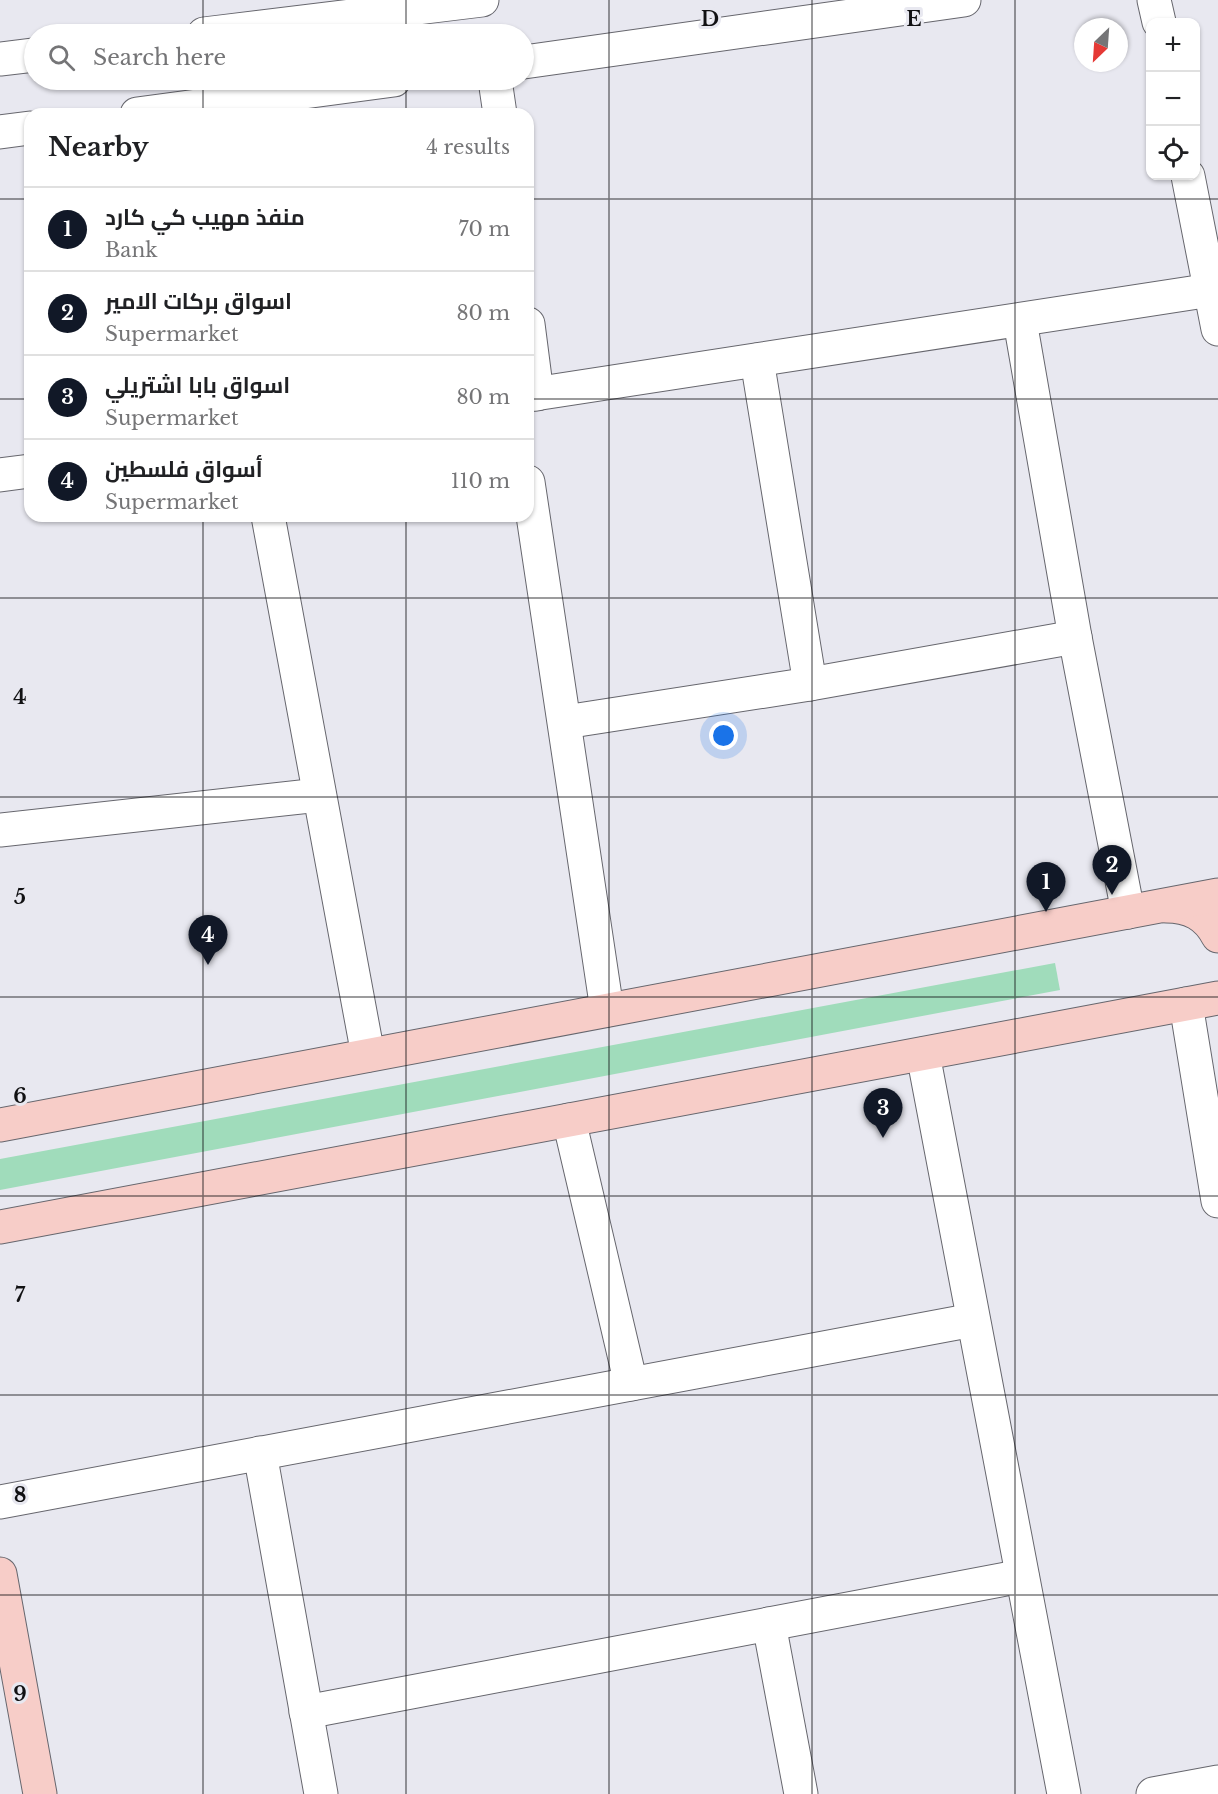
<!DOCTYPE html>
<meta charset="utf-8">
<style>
:root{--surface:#fff;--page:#f2f2f2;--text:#202124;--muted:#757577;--line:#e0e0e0;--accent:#111827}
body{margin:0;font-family:"Libre Baskerville",Cairo,serif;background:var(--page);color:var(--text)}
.controls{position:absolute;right:18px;top:18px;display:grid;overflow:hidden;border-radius:12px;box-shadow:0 2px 4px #0004}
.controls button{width:54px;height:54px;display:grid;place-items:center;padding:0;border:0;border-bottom:2px solid var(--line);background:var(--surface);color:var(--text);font:30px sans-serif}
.compass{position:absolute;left:1074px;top:18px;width:54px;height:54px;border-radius:50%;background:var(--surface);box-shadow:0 2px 4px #0004;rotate:205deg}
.you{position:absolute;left:724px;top:736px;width:21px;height:21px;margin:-15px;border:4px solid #fff;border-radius:50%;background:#1a73e8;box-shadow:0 0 0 9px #1a73e833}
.badge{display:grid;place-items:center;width:39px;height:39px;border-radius:50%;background:var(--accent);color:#fff;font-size:20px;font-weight:700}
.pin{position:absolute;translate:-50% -50px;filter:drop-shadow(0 2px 3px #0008)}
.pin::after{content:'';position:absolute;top:32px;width:21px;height:18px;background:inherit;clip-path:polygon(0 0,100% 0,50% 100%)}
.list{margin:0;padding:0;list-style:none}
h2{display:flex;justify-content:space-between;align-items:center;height:78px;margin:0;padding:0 24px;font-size:26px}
h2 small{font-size:20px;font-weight:400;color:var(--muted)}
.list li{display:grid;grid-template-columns:39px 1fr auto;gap:18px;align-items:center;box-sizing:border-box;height:84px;padding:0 24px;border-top:2px solid var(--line)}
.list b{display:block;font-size:22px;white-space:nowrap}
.list p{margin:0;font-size:20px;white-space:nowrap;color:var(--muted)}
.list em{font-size:20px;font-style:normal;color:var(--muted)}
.icon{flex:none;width:33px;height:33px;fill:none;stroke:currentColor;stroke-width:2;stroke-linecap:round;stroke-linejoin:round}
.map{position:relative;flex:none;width:1218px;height:1794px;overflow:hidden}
.search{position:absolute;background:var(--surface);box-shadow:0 2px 4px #0004;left:24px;top:24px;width:510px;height:66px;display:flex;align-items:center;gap:15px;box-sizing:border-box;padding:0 21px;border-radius:33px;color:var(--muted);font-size:22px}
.panel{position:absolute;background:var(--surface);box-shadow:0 2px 4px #0004;left:24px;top:108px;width:510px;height:414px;border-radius:18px}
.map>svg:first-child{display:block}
.green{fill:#a0dcbb}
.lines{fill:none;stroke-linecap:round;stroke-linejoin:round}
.minor-casing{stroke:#66666d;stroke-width:35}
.secondary-casing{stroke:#66666d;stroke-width:35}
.minor{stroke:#fff;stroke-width:33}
.secondary{stroke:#f7cdc8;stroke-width:33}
.grid{fill:none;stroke:#111113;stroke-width:1.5;stroke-opacity:0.55}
.grid-label{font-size:20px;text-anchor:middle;font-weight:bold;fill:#111113;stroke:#e8e8f0;stroke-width:6;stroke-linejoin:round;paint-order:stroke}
</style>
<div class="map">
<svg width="1218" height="1794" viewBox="0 0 1218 1794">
<rect width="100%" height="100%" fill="#e8e8f0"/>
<path class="green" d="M 1055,963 L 1060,990 L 0,1190 L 0,1159 Z"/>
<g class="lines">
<g class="minor-casing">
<g id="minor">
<path d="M 1154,0 L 1159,22"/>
<path d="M 204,34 L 482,0"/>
<path d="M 0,59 L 34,55"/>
<path d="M 524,62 L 964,0"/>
<path d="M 495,80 L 500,114"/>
<path d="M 137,114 L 394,80"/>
<path d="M 0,132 L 30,128"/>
<path d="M 1188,176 L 1218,329"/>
<path d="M 1020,321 L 1075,637 L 1128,912"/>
<path d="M 528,324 L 537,394"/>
<path d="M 757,360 L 810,684"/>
<path d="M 528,395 L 1211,290"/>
<path d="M 0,475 L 30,471"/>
<path d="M 528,482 L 607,1010"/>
<path d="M 268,516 L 368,1055"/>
<path d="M 565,722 L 810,684 L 1075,637"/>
<path d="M 0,830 L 319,795"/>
<path d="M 1186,1004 L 1218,1201"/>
<path d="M 923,1054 L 1064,1794"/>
<path d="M 569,1120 L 631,1384"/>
<path d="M 260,1453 L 321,1794"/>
<path d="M 0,1502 L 973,1320"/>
<path d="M 769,1624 L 801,1794"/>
<path d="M 306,1712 L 1022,1576"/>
<path d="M 1153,1794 L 1218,1782"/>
</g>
</g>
<g class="secondary-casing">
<g id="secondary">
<path d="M 1166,906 C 1190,906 1207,915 1218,936"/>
<path d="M 0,1125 L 1218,895"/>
<path d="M 0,1227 L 1218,998"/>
<path d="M 0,1574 L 40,1794"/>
</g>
</g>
<use href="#minor" class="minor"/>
<use href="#secondary" class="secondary"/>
</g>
<path class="grid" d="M 203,0 L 203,34M 406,0 L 406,34M 609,0 L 609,1794M 812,0 L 812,1794M 1015,0 L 1015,1794M 203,80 L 203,114M 406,80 L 406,114M 0,199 L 30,199M 528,199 L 1218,199M 0,399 L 30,399M 528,399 L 1218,399M 203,516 L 203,1794M 406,516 L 406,1794M 0,598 L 1218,598M 0,797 L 1218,797M 0,997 L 1218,997M 0,1196 L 1218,1196M 0,1395 L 1218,1395M 0,1595 L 1218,1595"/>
<g class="grid-label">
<text x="710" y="26">D</text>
<text x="914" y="26">E</text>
<text x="20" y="704">4</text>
<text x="20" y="904">5</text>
<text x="20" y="1103">6</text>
<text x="20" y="1302">7</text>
<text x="20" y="1502">8</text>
<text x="20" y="1701">9</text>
</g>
</svg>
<div class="controls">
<button>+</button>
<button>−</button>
<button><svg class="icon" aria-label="locate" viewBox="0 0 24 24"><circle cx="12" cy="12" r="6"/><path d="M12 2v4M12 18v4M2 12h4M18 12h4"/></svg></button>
</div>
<svg class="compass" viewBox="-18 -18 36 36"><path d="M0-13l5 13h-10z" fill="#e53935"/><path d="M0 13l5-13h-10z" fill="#757577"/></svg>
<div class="you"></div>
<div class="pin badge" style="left:1046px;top:912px">1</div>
<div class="pin badge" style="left:1112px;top:895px">2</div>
<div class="pin badge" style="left:883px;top:1138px">3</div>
<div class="pin badge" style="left:208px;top:965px">4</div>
<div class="search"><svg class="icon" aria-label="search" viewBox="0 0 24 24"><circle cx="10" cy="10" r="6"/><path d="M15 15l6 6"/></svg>Search here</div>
<section class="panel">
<h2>Nearby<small>4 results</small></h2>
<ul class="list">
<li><span class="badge">1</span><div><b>منفذ مهيب كي كارد</b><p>Bank</p></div><em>70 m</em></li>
<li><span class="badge">2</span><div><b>اسواق بركات الامير</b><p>Supermarket</p></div><em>80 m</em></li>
<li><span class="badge">3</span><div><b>اسواق بابا اشتريلي</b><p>Supermarket</p></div><em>80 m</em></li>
<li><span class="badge">4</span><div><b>أسواق فلسطين</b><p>Supermarket</p></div><em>110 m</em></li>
</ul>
</section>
</div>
